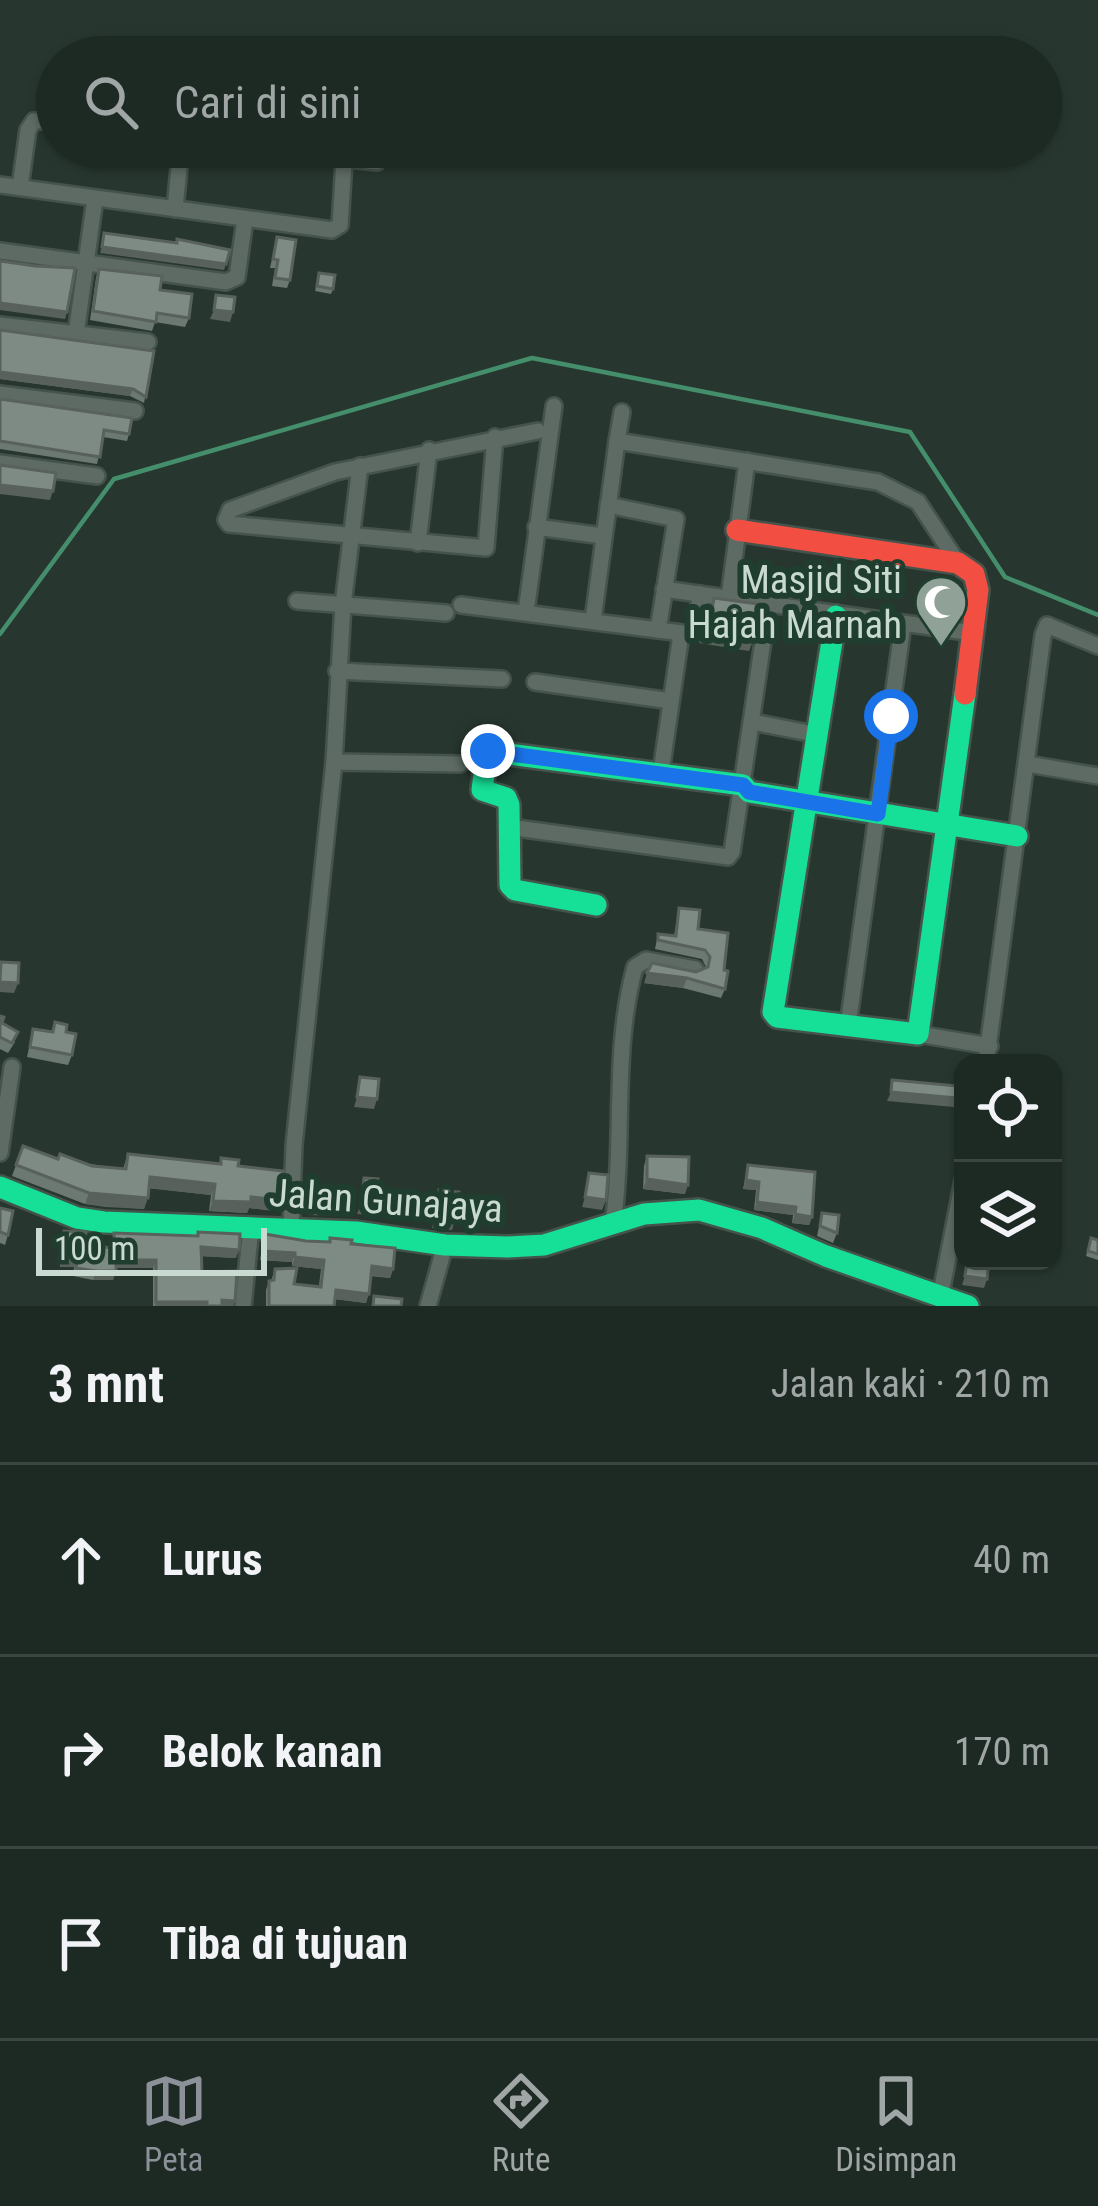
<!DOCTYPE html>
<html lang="id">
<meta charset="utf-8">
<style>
:root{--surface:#1d2923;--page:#25312b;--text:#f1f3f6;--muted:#a0a6a6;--line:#3b4541;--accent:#8c9099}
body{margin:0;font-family:"Roboto Condensed",sans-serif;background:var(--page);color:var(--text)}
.controls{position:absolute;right:36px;bottom:36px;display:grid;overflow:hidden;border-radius:24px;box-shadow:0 3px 9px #0004}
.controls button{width:108px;height:108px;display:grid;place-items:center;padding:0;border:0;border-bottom:3px solid var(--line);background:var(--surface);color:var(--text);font:60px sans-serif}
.scale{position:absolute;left:36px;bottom:30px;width:231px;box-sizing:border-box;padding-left:12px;border:6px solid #c9dad0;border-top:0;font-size:33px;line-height:42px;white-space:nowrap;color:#c9dad0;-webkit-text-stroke:9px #203e2f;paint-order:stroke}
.stop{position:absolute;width:36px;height:36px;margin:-27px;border:9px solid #1a73e8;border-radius:50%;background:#fff}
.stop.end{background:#1a73e8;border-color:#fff;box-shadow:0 3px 12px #0008}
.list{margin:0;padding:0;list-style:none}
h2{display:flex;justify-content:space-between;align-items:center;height:156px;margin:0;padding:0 48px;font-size:51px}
h2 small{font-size:39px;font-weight:400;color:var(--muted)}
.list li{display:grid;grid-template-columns:78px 1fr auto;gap:36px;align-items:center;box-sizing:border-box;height:192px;padding:0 48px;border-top:3px solid var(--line)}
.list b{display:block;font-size:45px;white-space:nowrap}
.list em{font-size:39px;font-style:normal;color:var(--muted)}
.icon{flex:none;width:66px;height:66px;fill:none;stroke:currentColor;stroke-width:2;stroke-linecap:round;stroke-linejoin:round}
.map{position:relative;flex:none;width:1098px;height:1306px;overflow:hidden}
.search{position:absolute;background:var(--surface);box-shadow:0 3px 9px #0004;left:36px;right:36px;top:36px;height:132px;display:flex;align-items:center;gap:30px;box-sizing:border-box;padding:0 42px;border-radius:66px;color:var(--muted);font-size:45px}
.sheet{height:732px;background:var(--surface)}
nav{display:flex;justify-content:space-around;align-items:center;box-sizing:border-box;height:168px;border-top:3px solid var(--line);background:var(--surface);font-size:33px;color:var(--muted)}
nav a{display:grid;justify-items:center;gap:6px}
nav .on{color:var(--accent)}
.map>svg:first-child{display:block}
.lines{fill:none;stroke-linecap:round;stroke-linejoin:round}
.stream{stroke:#448e6b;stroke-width:4.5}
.street-casing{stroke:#44534b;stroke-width:20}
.fast-casing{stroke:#44534b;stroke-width:26}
.jam-casing{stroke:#44534b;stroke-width:26}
.street{stroke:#5e6b64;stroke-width:15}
.fast{stroke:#16e098;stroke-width:21}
.jam{stroke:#f24e42;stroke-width:21}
.wall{fill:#6c7872}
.shaded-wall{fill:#58615c}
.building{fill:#7d8b84;stroke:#58615c;stroke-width:3}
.route{stroke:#1a73e8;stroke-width:15}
.labels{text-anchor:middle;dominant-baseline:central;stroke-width:12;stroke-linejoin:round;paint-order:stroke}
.poi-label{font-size:39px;fill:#c9dad0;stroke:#203e2f;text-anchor:end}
.street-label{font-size:39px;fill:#c9dad0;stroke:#203e2f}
</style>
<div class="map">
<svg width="1098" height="1306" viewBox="0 0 1098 1306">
<rect width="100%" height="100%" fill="#27372f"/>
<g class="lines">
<path class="stream" d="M 0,634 L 114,479 L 532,358 L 910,432 L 1005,577 L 1098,615"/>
<g class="street-casing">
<g id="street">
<path d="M 230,147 L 377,162"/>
<path d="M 0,185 L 332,230 L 340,225 L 344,161"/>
<path d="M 20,187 L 28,130 L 34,121 L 57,121"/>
<path d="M 175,209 L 181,147"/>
<path d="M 0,251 L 226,282 L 237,277 L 245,219"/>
<path d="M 0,325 L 148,342"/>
<path d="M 76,334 L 95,199"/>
<path d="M 0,394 L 135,411"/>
<path d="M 495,437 L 486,548 L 229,524 L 226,520 L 230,510 L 335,472 L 538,431"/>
<path d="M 617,441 L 622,412"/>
<path d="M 0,463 L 97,476"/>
<path d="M 608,505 L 676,519 L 658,630"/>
<path d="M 536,527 L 603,536"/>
<path d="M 418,543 L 429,450"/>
<path d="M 664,589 L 973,633"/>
<path d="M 729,598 L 747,461"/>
<path d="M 297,601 L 446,613"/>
<path d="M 461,605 L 690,634 L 697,622 L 700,594"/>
<path d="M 526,612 L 554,406"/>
<path d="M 593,620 L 617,441 L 878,482 L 918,502 L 958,563"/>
<path d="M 337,671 L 502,679"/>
<path d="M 535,682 L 671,701"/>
<path d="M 753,722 L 819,735"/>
<path d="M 334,762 L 460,764"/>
<path d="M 1028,764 L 1098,776"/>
<path d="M 661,772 L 681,634"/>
<path d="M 509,827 L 728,857 L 732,852 L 768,607"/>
<path d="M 848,1026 L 903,624"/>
<path d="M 918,1034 L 990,1046"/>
<path d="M 986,1063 L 1043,635 L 1047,625 L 1098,646"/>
<path d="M 0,1153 L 12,1067"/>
<path d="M 613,1223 C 625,1139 612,1050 635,967 L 646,960 L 695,969"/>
<path d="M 291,1229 L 294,1145 L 334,762 L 343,605 L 360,466"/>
<path d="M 940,1298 L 963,1180"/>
<path d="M 243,1306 L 251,1227"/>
<path d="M 428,1306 L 445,1245"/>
</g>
</g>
<g class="fast-casing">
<g id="fast">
<path d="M 836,616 L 773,1012 L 777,1017 L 918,1034 L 965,694"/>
<path d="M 596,905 L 515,890 L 510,885 L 509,805 L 506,798 L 482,790 L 487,751 L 743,785 L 749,792 L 1017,836"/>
<path d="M 0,1187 L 77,1218 L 104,1222 L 356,1232 L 445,1245 L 507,1247 L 544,1245 L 644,1214 L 699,1210 L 762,1228 L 826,1256 L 968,1306"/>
</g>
</g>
<g class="jam-casing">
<path id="jam" d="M 737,530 L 958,563 L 974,574 L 978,590 L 965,694"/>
</g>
<use href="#street" class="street"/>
<use href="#fast" class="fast"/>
<use href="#jam" class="jam"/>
</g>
<g class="wall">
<path d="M 277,237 L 290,280 L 287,288 L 272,286 L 275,268 L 270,268 Z"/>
<path d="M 99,269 L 160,290 L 189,318 L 185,327 L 155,322 L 152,331 L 90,320 L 96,278 Z"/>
<path d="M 319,273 L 333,289 L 331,294 L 315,291 Z"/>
<path d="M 0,330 L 154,351 L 144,403 L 130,396 L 0,379 Z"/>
<path d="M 0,399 L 129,434 L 127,441 L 103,437 L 97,464 L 0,449 Z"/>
<path d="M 679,908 L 698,929 L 724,970 L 725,989 L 721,998 L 683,988 L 644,983 L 696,972 L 706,967 L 702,959 L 655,949 L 658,934 L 674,936 Z"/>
<path d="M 0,1016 L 2,1023 L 15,1042 L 8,1053 L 0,1049 Z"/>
<path d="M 55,1022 L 66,1032 L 72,1055 L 68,1065 L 27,1057 L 33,1029 L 51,1032 Z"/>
<path d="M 23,1146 L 58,1159 L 123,1169 L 128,1154 L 219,1164 L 221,1158 L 238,1166 L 276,1211 L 249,1208 L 247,1213 L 209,1211 L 211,1195 L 149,1188 L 144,1209 L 85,1204 L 12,1176 Z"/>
<path d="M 647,1156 L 685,1194 L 643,1189 L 644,1166 Z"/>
<path d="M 748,1165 L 812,1217 L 809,1225 L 792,1223 L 793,1215 L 754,1210 L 756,1190 L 743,1189 Z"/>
<path d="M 0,1208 L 8,1235 L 5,1245 L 0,1243 Z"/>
<path d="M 822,1213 L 837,1233 L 833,1243 L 817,1236 Z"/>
<path d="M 64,1231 L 85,1245 L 111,1247 L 114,1233 L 236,1258 L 201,1256 L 202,1272 L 233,1306 L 153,1306 L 153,1268 L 116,1268 L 113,1280 L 93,1280 L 73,1276 L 74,1267 L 60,1267 L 61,1239 Z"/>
<path d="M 265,1234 L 306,1241 L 351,1244 L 393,1269 L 390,1278 L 371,1276 L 366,1303 L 335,1299 L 334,1306 L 266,1306 L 266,1290 L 269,1281 L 271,1281 L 275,1269 L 294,1284 L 319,1286 L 321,1269 L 292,1266 L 292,1262 L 260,1260 Z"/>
<path d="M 1091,1238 L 1098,1240 L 1098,1260 L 1086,1256 Z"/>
</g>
<g class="shaded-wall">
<path d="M 102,247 L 226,264 L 224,270 L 100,253 Z"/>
<path d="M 0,303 L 67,312 L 65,319 L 0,310 Z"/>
<path d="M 214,310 L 233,312 L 230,322 L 210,319 Z"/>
<path d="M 0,372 L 133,389 L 130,396 L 0,379 Z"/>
<path d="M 0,485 L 53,491 L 50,500 L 0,494 Z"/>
<path d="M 702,633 L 753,641 L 749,651 L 699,643 Z"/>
<path d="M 647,973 L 687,978 L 683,988 L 644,983 Z"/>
<path d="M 0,982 L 18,983 L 14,993 L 0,992 Z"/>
<path d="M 891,1092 L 957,1098 L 954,1107 L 887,1101 Z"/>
<path d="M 357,1097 L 377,1099 L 374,1109 L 354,1107 Z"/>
<path d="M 150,1177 L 215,1184 L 211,1195 L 146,1188 Z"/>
<path d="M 647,1179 L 688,1185 L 685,1194 L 643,1189 Z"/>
<path d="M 746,1180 L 759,1182 L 756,1190 L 743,1189 Z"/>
<path d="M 89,1193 L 148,1198 L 144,1209 L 105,1207 L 85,1204 Z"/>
<path d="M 251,1197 L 280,1200 L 276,1211 L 249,1208 L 247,1213 L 209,1211 L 213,1201 Z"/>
<path d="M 585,1197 L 606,1200 L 602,1210 L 582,1207 Z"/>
<path d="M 757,1202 L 796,1207 L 793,1215 L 754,1210 Z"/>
<path d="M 361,1204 L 375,1205 L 371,1215 L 357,1214 Z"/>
<path d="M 311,1207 L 342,1209 L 339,1216 L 308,1215 Z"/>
<path d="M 795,1214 L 812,1217 L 809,1225 L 792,1223 Z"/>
<path d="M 435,1218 L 455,1220 L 452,1230 L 432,1228 Z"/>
<path d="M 201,1247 L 239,1250 L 236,1258 L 198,1256 Z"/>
<path d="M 263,1251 L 295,1253 L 292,1262 L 260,1260 Z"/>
<path d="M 295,1257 L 324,1260 L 321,1269 L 292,1266 Z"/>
<path d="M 63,1259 L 77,1259 L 74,1267 L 60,1267 Z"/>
<path d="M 116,1260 L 156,1260 L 153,1268 L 113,1268 Z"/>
<path d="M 372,1266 L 393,1269 L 390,1278 L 369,1275 Z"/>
<path d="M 96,1271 L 116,1271 L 113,1280 L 93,1280 Z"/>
<path d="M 965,1276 L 987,1279 L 984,1288 L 962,1285 Z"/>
<path d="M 336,1290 L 369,1294 L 366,1303 L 333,1299 Z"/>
<path d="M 222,1300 L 235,1301 L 233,1306 L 220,1306 Z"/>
<path d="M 156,1302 L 207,1302 L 205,1306 L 155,1306 Z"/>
</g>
<g class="building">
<path d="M 104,233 L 177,243 L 177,239 L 230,250 L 226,264 L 102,247 Z"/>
<path d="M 277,237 L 296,240 L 290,280 L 275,278 L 278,260 L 273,259 Z"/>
<path d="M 0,261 L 35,266 L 75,268 L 67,312 L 0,303 Z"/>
<path d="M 99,269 L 162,276 L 160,290 L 192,294 L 189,318 L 157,313 L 156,322 L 93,311 Z"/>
<path d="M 319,273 L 335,275 L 333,289 L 317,286 Z"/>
<path d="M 216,295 L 235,297 L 233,312 L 214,310 Z"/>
<path d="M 0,330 L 154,351 L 146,397 L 133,389 L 0,372 Z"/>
<path d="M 0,399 L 132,418 L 129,434 L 104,430 L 100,457 L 0,441 Z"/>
<path d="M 0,465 L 56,473 L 53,491 L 0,485 Z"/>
<path d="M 714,598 L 758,604 L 753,641 L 702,633 L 711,617 Z"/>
<path d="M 679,908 L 700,910 L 698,929 L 728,933 L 724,970 L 728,971 L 725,989 L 687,978 L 647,973 L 652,963 L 696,972 L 708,967 L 710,957 L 705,950 L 658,940 L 658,934 L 676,936 Z"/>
<path d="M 1,962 L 19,963 L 18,983 L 0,982 Z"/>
<path d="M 0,1016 L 4,1017 L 2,1023 L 18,1032 L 12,1043 L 0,1037 Z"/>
<path d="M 55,1022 L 67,1025 L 66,1032 L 76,1034 L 72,1055 L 30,1047 L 33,1029 L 53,1032 Z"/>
<path d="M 360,1077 L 379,1079 L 377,1099 L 357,1097 Z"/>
<path d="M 892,1080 L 958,1086 L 957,1098 L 891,1092 Z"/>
<path d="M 23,1146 L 58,1159 L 60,1154 L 92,1166 L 126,1169 L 128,1154 L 221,1164 L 221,1158 L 239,1160 L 238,1166 L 283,1171 L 280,1200 L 251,1197 L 251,1202 L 213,1201 L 215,1184 L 150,1177 L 148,1198 L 89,1193 L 16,1165 Z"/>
<path d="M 647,1156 L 689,1157 L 688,1185 L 647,1179 Z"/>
<path d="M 748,1165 L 815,1172 L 812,1217 L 795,1214 L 796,1207 L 757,1202 L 759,1182 L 746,1180 Z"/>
<path d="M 589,1173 L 608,1175 L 606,1200 L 585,1197 Z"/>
<path d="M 364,1178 L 378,1179 L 375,1205 L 361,1204 Z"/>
<path d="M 439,1190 L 459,1192 L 455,1220 L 435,1218 Z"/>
<path d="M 312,1195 L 344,1195 L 342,1209 L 311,1207 Z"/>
<path d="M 0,1208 L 13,1211 L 8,1235 L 0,1232 Z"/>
<path d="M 822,1213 L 839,1215 L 837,1233 L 820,1226 Z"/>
<path d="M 64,1231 L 86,1232 L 85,1245 L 114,1248 L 114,1233 L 198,1236 L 198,1232 L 240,1234 L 239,1250 L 201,1247 L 202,1272 L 237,1271 L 235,1301 L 222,1300 L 222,1306 L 207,1306 L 207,1302 L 156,1302 L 156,1260 L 116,1260 L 116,1271 L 96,1271 L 76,1268 L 77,1259 L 63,1259 Z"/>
<path d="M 265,1234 L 306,1241 L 330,1242 L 330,1238 L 352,1240 L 351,1244 L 395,1248 L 393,1269 L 372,1266 L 369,1294 L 336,1290 L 334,1306 L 269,1306 L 269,1281 L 274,1280 L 275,1269 L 297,1268 L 294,1284 L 321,1287 L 324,1260 L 295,1257 L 295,1253 L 263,1251 Z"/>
<path d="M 1091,1238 L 1098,1240 L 1098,1254 L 1088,1251 Z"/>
<path d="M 967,1261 L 989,1261 L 987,1279 L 965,1276 Z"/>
<path d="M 374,1296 L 402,1299 L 401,1306 L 373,1306 Z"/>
</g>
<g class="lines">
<path class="route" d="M 488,751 L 743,785 L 749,792 L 878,814 L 891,716"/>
</g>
<defs>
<g id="mosque-pin" transform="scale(2.7)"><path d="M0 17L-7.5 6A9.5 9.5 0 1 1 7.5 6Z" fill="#90a198" stroke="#203e2f"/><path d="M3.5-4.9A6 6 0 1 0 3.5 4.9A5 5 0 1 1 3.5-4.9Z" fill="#fff"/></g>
</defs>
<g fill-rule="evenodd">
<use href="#mosque-pin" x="941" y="602"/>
</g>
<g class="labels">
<g class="poi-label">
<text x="902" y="580">Masjid Siti<tspan x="902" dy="45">Hajah Marnah</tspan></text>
</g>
<g class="street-label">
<text transform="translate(386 1201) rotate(4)">Jalan Gunajaya</text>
</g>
</g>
</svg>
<div class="controls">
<button><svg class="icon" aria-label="locate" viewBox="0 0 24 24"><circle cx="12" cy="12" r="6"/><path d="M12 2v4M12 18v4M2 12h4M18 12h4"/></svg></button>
<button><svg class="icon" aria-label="layers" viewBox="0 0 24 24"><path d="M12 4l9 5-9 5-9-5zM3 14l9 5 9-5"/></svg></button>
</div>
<div class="scale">100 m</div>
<div class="stop" style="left:891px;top:716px"></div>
<div class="stop end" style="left:488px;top:751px"></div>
<div class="search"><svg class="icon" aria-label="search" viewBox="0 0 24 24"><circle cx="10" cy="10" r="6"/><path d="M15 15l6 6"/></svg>Cari di sini</div>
</div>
<section class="sheet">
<h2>3 mnt<small>Jalan kaki · 210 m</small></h2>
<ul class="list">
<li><svg class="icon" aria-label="ahead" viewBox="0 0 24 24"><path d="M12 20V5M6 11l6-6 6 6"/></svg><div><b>Lurus</b></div><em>40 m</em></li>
<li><svg class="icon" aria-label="right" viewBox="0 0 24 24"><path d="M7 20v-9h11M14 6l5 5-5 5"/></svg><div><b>Belok kanan</b></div><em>170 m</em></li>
<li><svg class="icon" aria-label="arrive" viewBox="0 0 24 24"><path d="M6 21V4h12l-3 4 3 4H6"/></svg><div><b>Tiba di tujuan</b></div></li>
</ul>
</section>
<nav>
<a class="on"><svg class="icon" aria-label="map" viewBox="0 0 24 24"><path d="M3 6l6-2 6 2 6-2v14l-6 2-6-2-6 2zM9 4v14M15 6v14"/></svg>Peta</a>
<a><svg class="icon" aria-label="directions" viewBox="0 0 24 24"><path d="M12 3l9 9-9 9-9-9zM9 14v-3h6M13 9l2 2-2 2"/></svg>Rute</a>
<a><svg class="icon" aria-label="saved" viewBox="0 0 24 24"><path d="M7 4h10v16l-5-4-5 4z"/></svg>Disimpan</a>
</nav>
